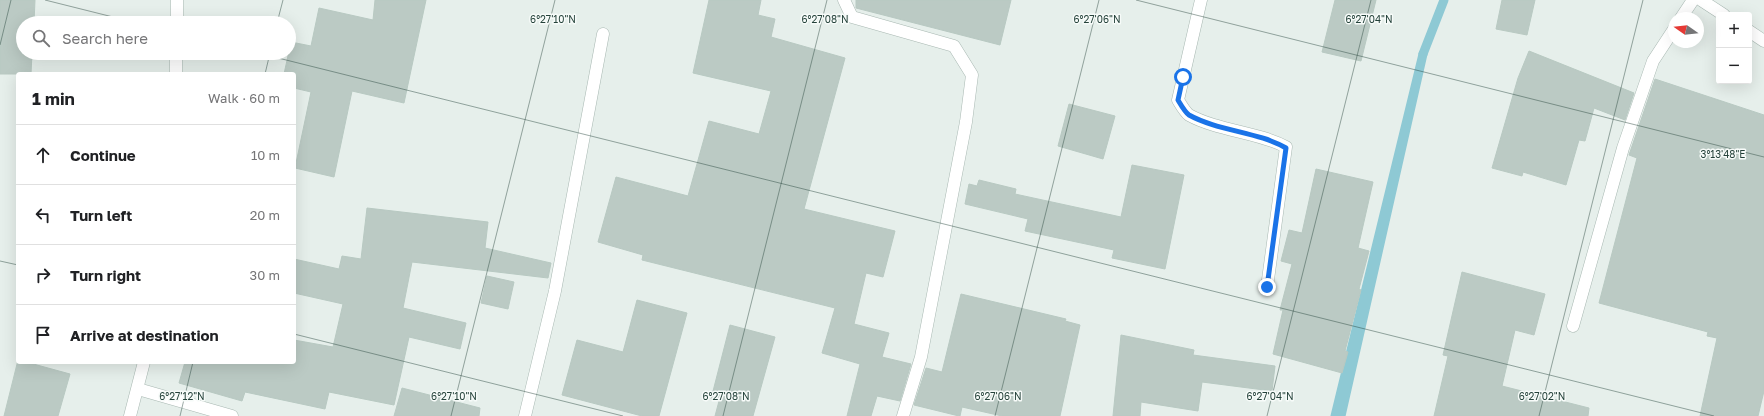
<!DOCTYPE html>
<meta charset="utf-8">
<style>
:root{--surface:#fff;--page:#f2f2f2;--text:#202124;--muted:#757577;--line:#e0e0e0}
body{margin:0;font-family:"Golos Text",sans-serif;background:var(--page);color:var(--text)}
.controls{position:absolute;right:12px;top:12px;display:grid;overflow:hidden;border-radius:4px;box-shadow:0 4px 16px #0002}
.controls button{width:36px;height:36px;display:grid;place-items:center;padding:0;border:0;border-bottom:1px solid var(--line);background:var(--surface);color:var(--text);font:20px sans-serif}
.compass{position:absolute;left:1668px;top:12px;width:36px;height:36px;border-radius:50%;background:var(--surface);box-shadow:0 4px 16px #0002;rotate:284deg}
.stop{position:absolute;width:12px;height:12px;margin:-9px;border:3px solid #1a73e8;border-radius:50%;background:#fff}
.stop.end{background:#1a73e8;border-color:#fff;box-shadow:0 1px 4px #0008}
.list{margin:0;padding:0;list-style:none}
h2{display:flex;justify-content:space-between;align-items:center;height:52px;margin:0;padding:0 16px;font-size:17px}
h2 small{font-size:13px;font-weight:400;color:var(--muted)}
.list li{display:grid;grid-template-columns:26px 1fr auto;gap:12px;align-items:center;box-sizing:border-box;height:60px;padding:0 16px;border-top:1px solid var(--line)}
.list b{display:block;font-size:15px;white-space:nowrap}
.list em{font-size:13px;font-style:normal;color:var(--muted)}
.icon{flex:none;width:22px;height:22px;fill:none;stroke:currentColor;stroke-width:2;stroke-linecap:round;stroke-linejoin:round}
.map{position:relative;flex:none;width:1764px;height:416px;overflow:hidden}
.search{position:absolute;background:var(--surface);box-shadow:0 4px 16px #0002;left:16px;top:16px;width:280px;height:44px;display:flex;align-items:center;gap:10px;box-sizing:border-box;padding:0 14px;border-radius:22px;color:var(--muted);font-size:15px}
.panel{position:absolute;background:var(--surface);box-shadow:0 4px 16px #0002;left:16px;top:72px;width:280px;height:292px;border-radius:4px}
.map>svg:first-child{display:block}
.water{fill:#8ec9d4}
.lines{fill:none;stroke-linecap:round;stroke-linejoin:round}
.stream{stroke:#8ec9d4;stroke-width:9}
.building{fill:#bbcac4;stroke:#b8c9c2}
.minor-casing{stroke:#a8b8b2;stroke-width:13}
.minor{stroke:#fff;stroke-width:12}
.route{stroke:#1a73e8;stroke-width:5}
.ticks{fill:none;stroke:#24423a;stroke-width:1;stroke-opacity:0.45}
.ticks-label{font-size:10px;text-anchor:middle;fill:#24423a;stroke:#f7fbf9;stroke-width:3;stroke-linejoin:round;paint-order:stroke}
</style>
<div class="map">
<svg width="1764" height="416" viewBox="0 0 1764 416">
<rect width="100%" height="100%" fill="#e6efeb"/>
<path class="water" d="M 1423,54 L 1341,416 L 1335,416 Z"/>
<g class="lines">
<g class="stream">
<path d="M 1423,54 L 1444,0"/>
<path d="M 1335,416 L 1423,54 L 1341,416"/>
</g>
</g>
<g class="building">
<path d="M 0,0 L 35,0 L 34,23 L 23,23 L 23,53 L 32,53 L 31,74 L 0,74 Z"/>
<path d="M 375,0 L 426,0 L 404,103 L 352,91 L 334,177 L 295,168 L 311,92 L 294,88 L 294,74 L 284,74 L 291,42 L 311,46 L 319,8 L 373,20 Z"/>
<path d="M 709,0 L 761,0 L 758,15 L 775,19 L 771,37 L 845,58 L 804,209 L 895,231 L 883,277 L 866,273 L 854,324 L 889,333 L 882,357 L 911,364 L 900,401 L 877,396 L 871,416 L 847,416 L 860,364 L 822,353 L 835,308 L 642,260 L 643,255 L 598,242 L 616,177 L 688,196 L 709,121 L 759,134 L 771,91 L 693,73 Z"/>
<path d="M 856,0 L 1011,0 L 1000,45 L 856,8 Z"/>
<path d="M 1335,0 L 1376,0 L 1361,61 L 1322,52 Z"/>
<path d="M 1502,0 L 1535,0 L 1527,35 L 1496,29 Z"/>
<path d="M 1529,51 L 1634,93 L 1625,120 L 1594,108 L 1585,141 L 1579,140 L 1566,185 L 1523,172 L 1522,176 L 1492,168 L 1518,78 Z"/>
<path d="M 1655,79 L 1764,115 L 1764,391 L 1758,416 L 1700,416 L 1717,338 L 1707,336 L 1708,332 L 1599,303 L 1637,158 L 1629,155 Z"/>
<path d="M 1069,104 L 1115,116 L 1103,159 L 1058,146 Z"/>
<path d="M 1132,165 L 1184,175 L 1165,269 L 1112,258 L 1114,250 L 1025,231 L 1028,219 L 965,204 L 969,184 L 977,186 L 979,180 L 1016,189 L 1015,194 L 1121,217 Z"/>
<path d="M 1316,169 L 1373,182 L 1358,248 L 1369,251 L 1359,289 L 1361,290 L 1345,351 L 1348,352 L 1342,373 L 1273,354 L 1283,310 L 1280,310 L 1292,264 L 1281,261 L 1289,230 L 1302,233 Z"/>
<path d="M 367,208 L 488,222 L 485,248 L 551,263 L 548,278 L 412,262 L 403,308 L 466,323 L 460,349 L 409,337 L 394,405 L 329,392 L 325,409 L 245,392 L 242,401 L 179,383 L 185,362 L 294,362 L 294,340 L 333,347 L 343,304 L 294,293 L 294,259 L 339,269 L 342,256 L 361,259 Z"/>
<path d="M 1462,272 L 1545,294 L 1534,335 L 1515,330 L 1502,386 L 1589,408 L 1588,416 L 1434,416 L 1448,356 L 1443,355 Z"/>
<path d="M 487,276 L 514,282 L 508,309 L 481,303 Z"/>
<path d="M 961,294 L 1066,319 L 1065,321 L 1080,325 L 1060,416 L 1002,416 L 962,407 L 960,416 L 959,416 L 914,405 L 926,368 L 942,372 Z"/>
<path d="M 637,300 L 687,313 L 659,416 L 642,416 L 562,395 L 577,340 L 623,352 Z"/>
<path d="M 730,325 L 775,337 L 753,416 L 715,416 L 719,401 L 711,399 Z"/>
<path d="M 1121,335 L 1194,350 L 1193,355 L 1275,366 L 1272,391 L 1202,382 L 1198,411 L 1141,402 L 1140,416 L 1113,416 Z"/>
<path d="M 18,360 L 18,362 L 26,362 L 70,374 L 58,416 L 4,416 Z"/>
<path d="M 402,388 L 480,408 L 479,416 L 394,416 Z"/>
</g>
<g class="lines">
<g class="minor-casing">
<g id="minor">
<path d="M 177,0 L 177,23"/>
<path d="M 844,0 L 852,17 L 954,46 L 972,75 L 966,122 L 921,357 L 903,416"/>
<path d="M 1201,0 L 1178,100 C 1181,105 1185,112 1189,115 C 1218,131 1259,132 1286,147 L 1267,287"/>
<path d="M 1701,0 L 1724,15"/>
<path d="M 1681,18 L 1693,0"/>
<path d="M 1749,31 L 1764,41"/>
<path d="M 176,74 L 176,53"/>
<path d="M 1573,326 L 1623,148 L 1653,61 L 1674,29"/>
<path d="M 138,389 L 232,416"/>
<path d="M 130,416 L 144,362"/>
<path d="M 525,416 L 555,291 L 603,34"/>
</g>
</g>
<use href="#minor" class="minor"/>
</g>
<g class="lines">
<path class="route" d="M 1183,77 L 1178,100 C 1181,105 1185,112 1189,115 C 1218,131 1259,132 1286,148 L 1267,287"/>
</g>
<path class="ticks" d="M 45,0 L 137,23M 1136,0 L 1764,157M 277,23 L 283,0M 0,45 L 11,0M 258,53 L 1714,416M 265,74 L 270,53M 0,261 L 18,265M 294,334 L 623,416M 180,416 L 193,362M 451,416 L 555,0M 723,416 L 827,0M 995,416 L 1099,0M 1267,416 L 1371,0M 1539,416 L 1643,0"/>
<g class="ticks-label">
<text x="553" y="23">6°27'10"N</text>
<text x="825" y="23">6°27'08"N</text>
<text x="1097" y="23">6°27'06"N</text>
<text x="1369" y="23">6°27'04"N</text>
<text x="1723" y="158">3°13'48"E</text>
<text x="182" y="400">6°27'12"N</text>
<text x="454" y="400">6°27'10"N</text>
<text x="726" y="400">6°27'08"N</text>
<text x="998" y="400">6°27'06"N</text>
<text x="1270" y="400">6°27'04"N</text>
<text x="1542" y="400">6°27'02"N</text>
</g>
</svg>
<div class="controls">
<button>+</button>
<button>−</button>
</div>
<svg class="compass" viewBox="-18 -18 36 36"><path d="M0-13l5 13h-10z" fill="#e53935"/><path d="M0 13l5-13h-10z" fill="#757577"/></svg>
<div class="stop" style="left:1183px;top:77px"></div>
<div class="stop end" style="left:1267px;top:287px"></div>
<div class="search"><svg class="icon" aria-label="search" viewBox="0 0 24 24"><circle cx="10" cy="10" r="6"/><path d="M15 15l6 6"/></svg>Search here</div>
<section class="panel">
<h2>1 min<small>Walk · 60 m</small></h2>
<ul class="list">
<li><svg class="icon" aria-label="ahead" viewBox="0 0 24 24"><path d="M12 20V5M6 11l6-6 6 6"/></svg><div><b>Continue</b></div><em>10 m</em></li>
<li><svg class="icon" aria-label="left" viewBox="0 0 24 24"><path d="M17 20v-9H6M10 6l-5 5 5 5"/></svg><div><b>Turn left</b></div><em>20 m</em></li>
<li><svg class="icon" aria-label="right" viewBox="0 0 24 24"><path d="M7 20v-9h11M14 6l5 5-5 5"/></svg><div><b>Turn right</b></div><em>30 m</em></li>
<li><svg class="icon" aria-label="arrive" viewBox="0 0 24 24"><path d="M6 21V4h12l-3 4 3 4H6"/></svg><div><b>Arrive at destination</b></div></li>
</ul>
</section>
</div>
